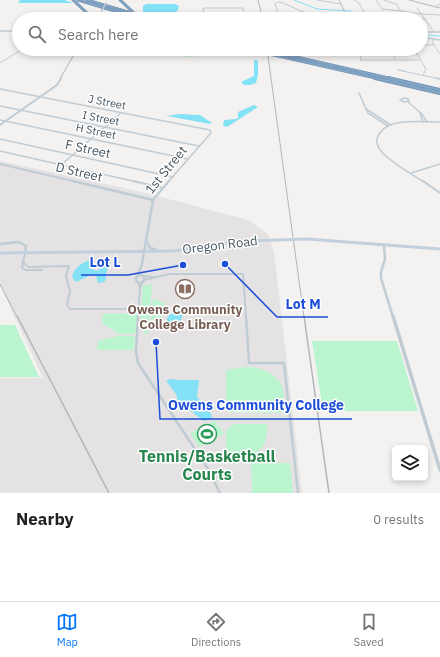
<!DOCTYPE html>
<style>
:root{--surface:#fff;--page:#f6f6f6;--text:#202124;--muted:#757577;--line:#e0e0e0;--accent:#0376fb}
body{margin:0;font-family:"IBM Plex Sans",sans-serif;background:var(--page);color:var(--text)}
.controls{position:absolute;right:12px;bottom:12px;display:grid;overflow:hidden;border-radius:6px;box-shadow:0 2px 6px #0003}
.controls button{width:36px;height:36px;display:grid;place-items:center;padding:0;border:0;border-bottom:1px solid var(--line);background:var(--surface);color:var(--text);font:20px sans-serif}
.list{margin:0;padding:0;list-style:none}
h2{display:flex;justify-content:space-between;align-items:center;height:52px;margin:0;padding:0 16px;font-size:17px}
h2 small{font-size:13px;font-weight:400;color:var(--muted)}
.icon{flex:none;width:22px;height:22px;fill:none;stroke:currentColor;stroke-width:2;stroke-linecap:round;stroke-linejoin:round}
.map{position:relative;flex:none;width:440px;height:493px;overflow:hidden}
.search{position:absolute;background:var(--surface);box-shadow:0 2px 6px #0003;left:12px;right:12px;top:12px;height:44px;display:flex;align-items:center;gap:10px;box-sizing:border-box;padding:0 14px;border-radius:22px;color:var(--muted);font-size:15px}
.sheet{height:108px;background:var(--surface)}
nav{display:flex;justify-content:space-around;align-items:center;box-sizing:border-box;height:56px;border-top:1px solid var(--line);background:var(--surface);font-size:11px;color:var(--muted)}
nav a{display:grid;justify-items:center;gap:2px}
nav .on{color:var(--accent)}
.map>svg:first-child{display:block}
.education{fill:#e5e2e3}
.green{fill:#bbf5d0}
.water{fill:#84e2f7}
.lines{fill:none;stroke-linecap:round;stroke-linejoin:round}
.stream{stroke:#84e2f7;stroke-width:1}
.motorway-far1-casing{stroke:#6e90b1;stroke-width:3}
.motorway-casing{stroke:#6e90b1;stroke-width:4}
.minor-far3{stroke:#c0ccd4;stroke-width:1}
.minor-far2{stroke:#c0ccd4;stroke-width:1.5}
.minor-far1{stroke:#c0ccd4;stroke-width:2}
.minor{stroke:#c0ccd4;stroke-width:2.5}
.tertiary-far3{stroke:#c0ccd4;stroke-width:1.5}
.tertiary-far2{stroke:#c0ccd4;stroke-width:2}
.tertiary-far1{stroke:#c0ccd4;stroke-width:2.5}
.tertiary{stroke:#c0ccd4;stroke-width:3.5}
.secondary{stroke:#c2cfdc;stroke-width:3}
.motorway-far1{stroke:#83a5c5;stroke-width:2}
.motorway{stroke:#83a5c5;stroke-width:2.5}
.rail-far1{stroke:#b2b6bc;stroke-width:1}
.rail{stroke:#b2b6bc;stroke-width:1.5}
.motorway-bridge-casing{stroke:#6e90b1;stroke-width:3;stroke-linecap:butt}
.tertiary-bridge{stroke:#c0ccd4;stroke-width:1.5}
.secondary-bridge{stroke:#c2cfdc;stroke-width:3}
.motorway-bridge{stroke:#83a5c5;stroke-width:2}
.labels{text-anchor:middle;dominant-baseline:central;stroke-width:3;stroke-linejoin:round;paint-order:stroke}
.far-street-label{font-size:11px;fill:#465561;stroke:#fff}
.street-label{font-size:13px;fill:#465561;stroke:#fff}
.education-label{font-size:13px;font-weight:bold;fill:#785e54;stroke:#fff}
.near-leisure-label{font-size:16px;font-weight:bold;fill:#27864d;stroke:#fff}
.leader{fill:none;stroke:#1d4ed8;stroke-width:1.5}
.callout-dot{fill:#1d4ed8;stroke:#fff;stroke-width:1.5}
.callout-label{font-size:14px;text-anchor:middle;font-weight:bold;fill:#1d4ed8;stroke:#fff;stroke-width:3;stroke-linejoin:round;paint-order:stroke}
</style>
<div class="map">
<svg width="440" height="493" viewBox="0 0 440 493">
<rect width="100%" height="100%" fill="#f4f1f1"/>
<path class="education" d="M 0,161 L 138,191 L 248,220 L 268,234 L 274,252 L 302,493 L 0,493 L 0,378 L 43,378 L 0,285 Z"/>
<g class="green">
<path d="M 186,49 L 207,49 L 207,55 L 185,57 L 186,54 L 183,54 L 184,50 Z"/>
<path d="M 152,284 L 150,312 L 141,312 L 143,286 Z"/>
<path d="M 153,299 L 165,303 L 161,320 L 151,320 Z"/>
<path d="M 138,313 L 135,334 L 119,334 L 102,323 L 103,314 Z"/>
<path d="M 141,313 L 150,313 L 147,335 L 140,328 Z"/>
<path d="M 0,325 L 15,325 L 39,377 L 0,377 Z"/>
<path d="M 119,336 L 135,336 L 134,350 L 97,350 L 98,341 Z"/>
<path d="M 312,341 L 397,341 L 418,411 L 323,411 Z"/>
<path d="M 245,367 C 262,366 282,375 284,394 C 284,401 281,406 281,413 L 229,412 L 226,410 L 226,370 Z"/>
<path d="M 215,421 L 224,434 L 199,447 L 190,433 Z"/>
<path d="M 234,424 L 267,424 C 270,452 250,460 226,461 L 226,431 Z"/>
<path d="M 251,463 L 290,463 L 293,493 L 252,493 Z"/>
</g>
<g class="water">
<path d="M 20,0 L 65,0 L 73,3 L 18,3 Z"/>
<path d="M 146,4 L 175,4 L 179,6 L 178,10 L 171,16 L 173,19 L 163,19 L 143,12 L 143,6 Z"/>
<path d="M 254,60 L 257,60 L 258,62 L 258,75 L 256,83 L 250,85 L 244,85 L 241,82 L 254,76 Z"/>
<path d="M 254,105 L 258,107 L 227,127 L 223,126 L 224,120 L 236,119 L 238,118 L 238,112 Z"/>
<path d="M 179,114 L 200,115 L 212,123 L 210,124 L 167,116 Z"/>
<path d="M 108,259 L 111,261 L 106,273 L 106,279 L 104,282 L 98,283 L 96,275 L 91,275 L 76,282 L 74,280 L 72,276 C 74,268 85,259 93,261 L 92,269 L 97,271 L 100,268 L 99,265 L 99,261 Z"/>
<path d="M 178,306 L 182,306 L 183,311 L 181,321 L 175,325 L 167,324 L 167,318 L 169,315 L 176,312 Z"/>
<path d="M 171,379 L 179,380 L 199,380 L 197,397 L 208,408 L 212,416 L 211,419 L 204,421 C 196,416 186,404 176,407 L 175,405 L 178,403 L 176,394 L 167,382 L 167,380 Z"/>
</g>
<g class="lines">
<g class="stream">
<path d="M 294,0 L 317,9 L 351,11 L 351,14 L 362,17 L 362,19"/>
<path d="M 421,30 L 426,35 L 440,36"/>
</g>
<g class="motorway-far1-casing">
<g id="motorway-far1">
<path d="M 73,0 L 87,13 L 95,16 L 137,19"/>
<path d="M 78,0 L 128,15"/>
<path d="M 87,0 L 152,19"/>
<path d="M 120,0 L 133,12"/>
<path d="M 134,17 L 141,19"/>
<path d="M 247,49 L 261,52"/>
<path d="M 274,52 L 393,79"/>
<path d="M 274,55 L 380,79"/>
</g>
</g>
<g class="motorway-casing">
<g id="motorway">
<path d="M 375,78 L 440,93"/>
<path d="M 388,78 L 440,90"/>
</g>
</g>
<g class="minor-far3">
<path d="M 317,0 L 341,4"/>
<path d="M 354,0 L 359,3 L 365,14 L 373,17"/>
<path d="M 376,0 L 382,9 L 401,11"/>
<path d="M 384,0 L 396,4 L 401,11 L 421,14"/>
<path d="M 279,2 L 283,3 L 308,14 L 278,13 L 275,4 Z"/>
<path d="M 437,6 L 440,4"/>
<path d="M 417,8 L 434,32"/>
<path d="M 308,14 L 345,14"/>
<path d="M 422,14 L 440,15"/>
<path d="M 388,17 L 409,19"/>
<path d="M 223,19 L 223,15 L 204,13 L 203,8 L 243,8 L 245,19"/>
<path d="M 421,19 L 426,19"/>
<path d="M 434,39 L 432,42 L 440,54"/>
<path d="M 421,45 L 434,45"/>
<path d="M 303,49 L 308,51 L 310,49"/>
<path d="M 332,49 L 333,55"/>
<path d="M 356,49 L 383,50 L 391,52"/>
<path d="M 358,49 L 361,58"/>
<path d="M 414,49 L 426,69 L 423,75"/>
<path d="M 387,50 L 392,50 L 391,52 L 396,60"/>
<path d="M 333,54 L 335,56 L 330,55 Z"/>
<path d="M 362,59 L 360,60 L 421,60"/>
<path d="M 0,63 L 23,49"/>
<path d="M 404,71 L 398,70 L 440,79"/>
</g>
<g class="minor-far2">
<path d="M 436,78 L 440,79"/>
<path d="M 0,89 L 210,130 L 211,133 L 168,182"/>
<path d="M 359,93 L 368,113 L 388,126"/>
<path d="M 404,98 L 408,99 L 409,101 L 404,102 L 400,100 Z"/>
<path d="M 408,102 L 422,114 L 427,122"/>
<path d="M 0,106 L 199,146"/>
<path d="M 366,109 L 391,125"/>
<path d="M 420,113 L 423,122"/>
<path d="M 0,120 L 188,159"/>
<path d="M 0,139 L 173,177"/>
<path d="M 0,151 L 137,182"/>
<path d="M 61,165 L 121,113"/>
<path d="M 411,173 L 440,164"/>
<path d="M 424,182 C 411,173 392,164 381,151 C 377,146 375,140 379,134 C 389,117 423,122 440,122"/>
</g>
<g class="minor-far1">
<path d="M 133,181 L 163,188"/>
<path d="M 423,181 L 440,193"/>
<path d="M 153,200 L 169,181"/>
<path d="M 25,253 L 22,268 L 25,270 L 42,270"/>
<path d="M 22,262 L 29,267 L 69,266 L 66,276 L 70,291 L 67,305 L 70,309 L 140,309"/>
<path d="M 144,276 L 153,277"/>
<path d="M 144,280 L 169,274 L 243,274 L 246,317"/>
<path d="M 138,282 L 140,287"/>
<path d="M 138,317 L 140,288 L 143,281"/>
</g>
<g class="minor">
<path d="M 138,316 L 136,351 L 138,363 L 208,469 L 220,493"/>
<path d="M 246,316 L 249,363 L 284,363 L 298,493"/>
</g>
<g class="tertiary-far3">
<path d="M 339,0 L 348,19"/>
<path d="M 99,19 L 102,10"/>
<path d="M 0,31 L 19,31"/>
<path d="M 421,32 L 440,32"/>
<path d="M 421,37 L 440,40"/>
<path d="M 60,79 L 77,49"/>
</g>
<g class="tertiary-far2">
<path d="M 0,125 L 57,85 L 61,78"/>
<path d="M 0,164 L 77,182"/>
</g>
<g class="tertiary-far1">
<path d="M 73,181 L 153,200 L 142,264 L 137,277"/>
<path d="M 0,244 L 19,242 L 26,246 L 25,253"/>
<path d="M 384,246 L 385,259 L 381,272 L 381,278 L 393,317"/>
<circle cx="140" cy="279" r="4"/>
</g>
<path class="tertiary" d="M 393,316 L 440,470"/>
<g class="secondary">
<path d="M 307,239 L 440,249"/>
<path d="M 146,240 L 150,248 L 156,250"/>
<path d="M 0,253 L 174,251 L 245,241 L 278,240"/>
</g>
<use href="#motorway-far1" class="motorway-far1"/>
<use href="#motorway" class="motorway"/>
<g class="rail-far1">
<path d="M 258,0 L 263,19"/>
<path d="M 409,0 L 440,8"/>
<path d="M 267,49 L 304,317"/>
<path d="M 0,284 L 17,317"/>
</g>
<g class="rail">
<path d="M 17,316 L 109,493"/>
<path d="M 304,316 L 329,493"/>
</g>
<g class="motorway-bridge-casing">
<g id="motorway-bridge">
<path d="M 261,49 L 274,52"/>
<path d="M 261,52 L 274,55"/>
</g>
</g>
<path class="tertiary-bridge" d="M 102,10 L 106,3"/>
<path class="secondary-bridge" d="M 278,240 L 307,239"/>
<use href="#motorway-bridge" class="motorway-bridge"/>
</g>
<defs>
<g id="library-ring" transform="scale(1)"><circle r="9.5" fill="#fff" stroke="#8d6e63" stroke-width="1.5"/><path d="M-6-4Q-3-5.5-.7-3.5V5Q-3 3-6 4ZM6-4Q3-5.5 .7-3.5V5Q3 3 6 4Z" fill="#8d6e63"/></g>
<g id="stadium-ring" transform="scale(1)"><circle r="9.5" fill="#fff" stroke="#2e9e5b" stroke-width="1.5"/><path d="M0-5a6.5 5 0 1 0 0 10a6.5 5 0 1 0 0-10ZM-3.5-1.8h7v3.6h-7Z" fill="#2e9e5b"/></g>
</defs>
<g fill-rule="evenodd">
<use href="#library-ring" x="185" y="289"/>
<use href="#stadium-ring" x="207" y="434"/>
</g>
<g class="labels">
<g class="far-street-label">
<text transform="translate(107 102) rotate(11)">J Street</text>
<text transform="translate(101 118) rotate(11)">I Street</text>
<text transform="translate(96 131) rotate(12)">H Street</text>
</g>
<g class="street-label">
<text transform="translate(88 149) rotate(12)">F Street</text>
<text transform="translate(166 170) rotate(-51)">1st Street</text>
<text transform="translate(79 172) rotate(13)">D Street</text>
<text transform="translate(220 245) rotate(-7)">Oregon Road</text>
</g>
<g class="education-label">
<text x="185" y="309">Owens Community<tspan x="185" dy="15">College Library</tspan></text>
</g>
<g class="near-leisure-label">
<text x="207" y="456">Tennis/Basketball<tspan x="207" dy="18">Courts</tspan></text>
</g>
</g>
<path class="leader" d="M183 265L128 275H81M225 264L277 317H328M156 342L160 419H352"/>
<g class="callout-dot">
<circle cx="183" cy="265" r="4"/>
<circle cx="225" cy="264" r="4"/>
<circle cx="156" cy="342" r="4"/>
</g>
<g class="callout-label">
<text x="105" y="267">Lot L</text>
<text x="303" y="309">Lot M</text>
<text x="256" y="410">Owens Community College</text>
</g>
</svg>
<div class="controls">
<button><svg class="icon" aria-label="layers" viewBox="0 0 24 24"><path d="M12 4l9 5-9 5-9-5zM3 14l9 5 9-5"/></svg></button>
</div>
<div class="search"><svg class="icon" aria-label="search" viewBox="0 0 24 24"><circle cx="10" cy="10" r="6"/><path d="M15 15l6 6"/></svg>Search here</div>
</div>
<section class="sheet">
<h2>Nearby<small>0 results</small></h2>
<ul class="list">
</ul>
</section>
<nav>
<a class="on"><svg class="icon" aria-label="map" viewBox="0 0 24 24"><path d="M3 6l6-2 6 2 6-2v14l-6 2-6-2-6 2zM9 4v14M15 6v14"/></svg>Map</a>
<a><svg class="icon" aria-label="directions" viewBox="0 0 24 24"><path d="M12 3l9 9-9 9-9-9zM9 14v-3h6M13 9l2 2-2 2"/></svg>Directions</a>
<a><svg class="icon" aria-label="saved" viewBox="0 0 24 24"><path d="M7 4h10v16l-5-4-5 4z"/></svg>Saved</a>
</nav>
